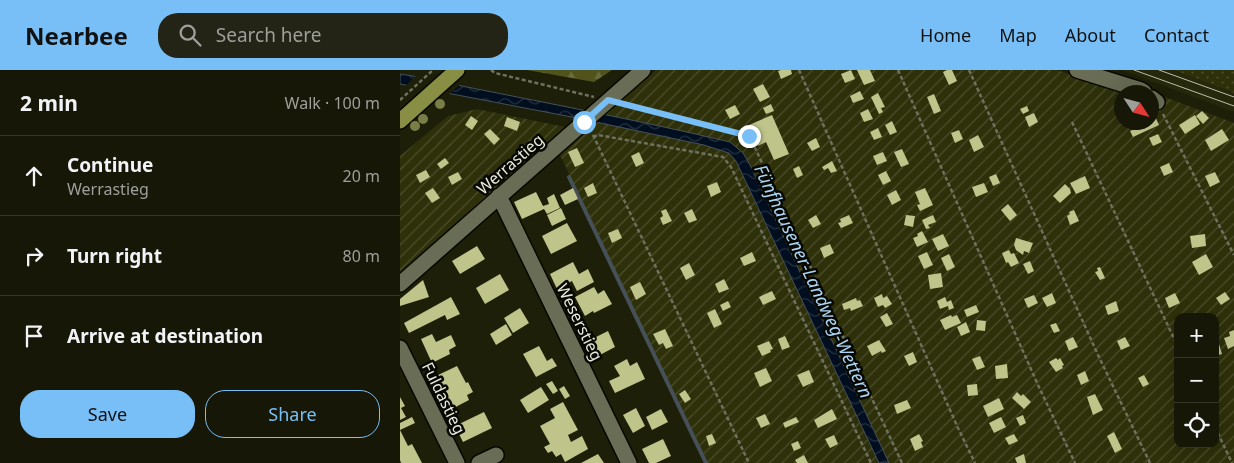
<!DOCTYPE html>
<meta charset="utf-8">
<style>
:root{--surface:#161707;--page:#232415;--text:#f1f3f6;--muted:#9e9f9b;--line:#353628;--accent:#78bff7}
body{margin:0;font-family:"Noto Sans",sans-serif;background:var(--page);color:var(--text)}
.controls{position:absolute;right:15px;bottom:15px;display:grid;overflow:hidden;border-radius:10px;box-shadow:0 5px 20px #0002}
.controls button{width:45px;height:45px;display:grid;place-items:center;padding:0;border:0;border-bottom:1px solid var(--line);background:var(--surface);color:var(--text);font:25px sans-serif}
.compass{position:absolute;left:714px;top:15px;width:45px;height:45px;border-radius:50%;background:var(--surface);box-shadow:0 5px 20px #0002;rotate:126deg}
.stop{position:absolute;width:15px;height:15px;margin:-11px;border:4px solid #78bff7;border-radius:50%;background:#fff}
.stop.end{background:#78bff7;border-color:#fff;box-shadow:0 1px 5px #0008}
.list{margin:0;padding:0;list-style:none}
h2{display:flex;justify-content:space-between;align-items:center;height:65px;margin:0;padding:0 20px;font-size:21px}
h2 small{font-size:16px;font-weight:400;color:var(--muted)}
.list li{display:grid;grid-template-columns:32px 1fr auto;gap:15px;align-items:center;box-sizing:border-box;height:80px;padding:0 20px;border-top:1px solid var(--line)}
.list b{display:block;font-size:19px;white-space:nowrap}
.list p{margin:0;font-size:16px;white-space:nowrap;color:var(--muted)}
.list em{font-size:16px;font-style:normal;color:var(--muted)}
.actions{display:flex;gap:10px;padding:15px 20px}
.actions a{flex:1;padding:11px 0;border:1px solid var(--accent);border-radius:20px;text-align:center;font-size:18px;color:var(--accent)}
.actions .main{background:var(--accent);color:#111}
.icon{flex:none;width:28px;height:28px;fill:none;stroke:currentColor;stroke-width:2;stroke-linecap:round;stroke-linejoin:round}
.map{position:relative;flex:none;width:834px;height:393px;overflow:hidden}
header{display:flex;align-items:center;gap:30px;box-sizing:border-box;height:70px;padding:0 25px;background:var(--accent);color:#111}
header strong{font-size:24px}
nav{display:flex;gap:28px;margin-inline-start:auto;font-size:18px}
.search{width:350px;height:45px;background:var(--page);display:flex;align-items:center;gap:12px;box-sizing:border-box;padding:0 18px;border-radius:20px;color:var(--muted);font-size:19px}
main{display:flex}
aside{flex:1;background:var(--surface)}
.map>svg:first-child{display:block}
.built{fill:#26280b}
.grass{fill:url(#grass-dots)}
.forest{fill:url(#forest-firs)}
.garden{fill:url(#garden-furrows);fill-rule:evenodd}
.water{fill:url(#water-waves);stroke:#465058}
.pier{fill:#1d1f09}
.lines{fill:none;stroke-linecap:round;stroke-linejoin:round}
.stream{stroke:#465058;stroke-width:4}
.building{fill:#bec48a}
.minor-casing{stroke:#070800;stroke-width:18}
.major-casing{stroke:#070800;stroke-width:18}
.path{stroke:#6f715f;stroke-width:2.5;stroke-dasharray:4 2.5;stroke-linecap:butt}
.minor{stroke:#6a6d55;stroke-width:15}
.major{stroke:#888e44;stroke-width:15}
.tram{stroke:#bdbfaf;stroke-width:1}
.tree{fill:#797e46}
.route{stroke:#78bff7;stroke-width:6}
.labels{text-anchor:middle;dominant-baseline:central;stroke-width:5;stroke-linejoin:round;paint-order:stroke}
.street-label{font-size:16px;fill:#e9ebdd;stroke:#070802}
.water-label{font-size:18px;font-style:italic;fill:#acd5f7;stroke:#070802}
</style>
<header>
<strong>Nearbee</strong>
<div class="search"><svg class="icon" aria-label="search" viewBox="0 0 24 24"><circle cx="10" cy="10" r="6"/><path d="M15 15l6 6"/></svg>Search here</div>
<nav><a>Home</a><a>Map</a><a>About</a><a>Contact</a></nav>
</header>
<main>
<aside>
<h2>2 min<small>Walk · 100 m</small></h2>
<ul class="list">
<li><svg class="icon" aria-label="ahead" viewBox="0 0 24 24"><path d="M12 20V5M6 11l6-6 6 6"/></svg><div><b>Continue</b><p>Werrastieg</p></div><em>20 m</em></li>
<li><svg class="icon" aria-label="right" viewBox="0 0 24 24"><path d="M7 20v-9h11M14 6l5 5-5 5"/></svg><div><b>Turn right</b></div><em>80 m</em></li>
<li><svg class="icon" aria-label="arrive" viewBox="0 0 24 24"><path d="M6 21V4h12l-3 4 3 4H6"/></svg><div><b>Arrive at destination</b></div></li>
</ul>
<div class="actions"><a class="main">Save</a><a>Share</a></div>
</aside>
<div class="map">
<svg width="834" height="393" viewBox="0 0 834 393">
<defs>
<pattern id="grass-dots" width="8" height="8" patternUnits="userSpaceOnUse" patternTransform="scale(1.25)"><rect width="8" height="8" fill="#2e300a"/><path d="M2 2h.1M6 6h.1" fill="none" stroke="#4c4e2d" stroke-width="1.8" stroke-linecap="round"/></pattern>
<pattern id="forest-firs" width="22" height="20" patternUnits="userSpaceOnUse" patternTransform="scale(1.25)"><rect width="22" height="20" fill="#50541c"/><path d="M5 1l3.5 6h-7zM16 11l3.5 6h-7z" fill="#696d3d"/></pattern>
<pattern id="garden-furrows" width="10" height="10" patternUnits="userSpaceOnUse" patternTransform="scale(1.25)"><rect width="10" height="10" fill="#2e300a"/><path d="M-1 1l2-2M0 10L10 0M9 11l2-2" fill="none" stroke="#4c4e2d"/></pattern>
<pattern id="water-waves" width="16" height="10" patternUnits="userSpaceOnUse" patternTransform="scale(1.25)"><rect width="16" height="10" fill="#000e1f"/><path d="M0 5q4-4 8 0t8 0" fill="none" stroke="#25313f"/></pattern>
</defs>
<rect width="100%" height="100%" fill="#1d1f09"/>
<path class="built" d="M 721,0 L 774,0 L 813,15 L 834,23 L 834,42 Z"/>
<path class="grass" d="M 774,0 L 834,0 L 834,23 Z"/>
<path class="forest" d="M 127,0 L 212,0 L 194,12 Z"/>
<g class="garden">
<path d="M 256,0 L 657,0 L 728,22 L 722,22 L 722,52 L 752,52 L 752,29 L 762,26 L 834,53 L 834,393 L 307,393 L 159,83 ZM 778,247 L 815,247 L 815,374 L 778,374 Z"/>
<path d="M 77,39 L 165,57 L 0,207 L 0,86 L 48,46 Z"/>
</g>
<path class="water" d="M 0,4 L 13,6 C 119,28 225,47 330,72 L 343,83 L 350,95 L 489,393 L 479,393 L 336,91 L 329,83 L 304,75 L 177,48 L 0,14 Z"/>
<path class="pier" d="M 18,4 L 62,13 L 48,25 L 4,17 Z"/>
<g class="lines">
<path class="stream" d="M 169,107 L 306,393"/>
</g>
<g class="building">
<path d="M 381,0 L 391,0 L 392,4 L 381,9 L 378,1 Z"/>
<path d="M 451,0 L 455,9 L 445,13 L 441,4 Z"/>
<path d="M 457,0 L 470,0 L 475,11 L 464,15 Z"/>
<path d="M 547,0 L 552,0 L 557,11 L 549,15 L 543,2 Z"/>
<path d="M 363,14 L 370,27 L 360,32 L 353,19 Z"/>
<path d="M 460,21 L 464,29 L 453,33 L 450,26 Z"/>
<path d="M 478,23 L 485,37 L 481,38 L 483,42 L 479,44 L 471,27 Z"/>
<path d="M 534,24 L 541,41 L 534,44 L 527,27 Z"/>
<path d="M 371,34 L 374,41 L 366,44 L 363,38 Z"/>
<path d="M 335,35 L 340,44 L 330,49 L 325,40 Z"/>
<path d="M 627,36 L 629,41 L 623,44 L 620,39 Z"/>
<path d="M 468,39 L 473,49 L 464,52 L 460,43 Z"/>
<path d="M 802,41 L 809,48 L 803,54 L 796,46 Z"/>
<path d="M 634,43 L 638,52 L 629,57 L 625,47 Z"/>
<path d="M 754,44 L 759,55 L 733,67 L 730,61 L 735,59 L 732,52 L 752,52 L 752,45 Z"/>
<path d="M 372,45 L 389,84 L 374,90 L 366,72 L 358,76 L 349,55 Z"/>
<path d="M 795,45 L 800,54 L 785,64 L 779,55 Z"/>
<path d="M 71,46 L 78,51 L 72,60 L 65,55 Z"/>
<path d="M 107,47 L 120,52 L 117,61 L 104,56 Z"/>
<path d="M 492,51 L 497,62 L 490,65 L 485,55 Z"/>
<path d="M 478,58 L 482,67 L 474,70 L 470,62 Z"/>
<path d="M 90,59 L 100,69 L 94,75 L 84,64 Z"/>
<path d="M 822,59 L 829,70 L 811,81 L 805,70 Z"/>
<path d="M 559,60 L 563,69 L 555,73 L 551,63 Z"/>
<path d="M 758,64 L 762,72 L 753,76 L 749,68 Z"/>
<path d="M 578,65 L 584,77 L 574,82 L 569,70 Z"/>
<path d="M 416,68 L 420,77 L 412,81 L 407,73 Z"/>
<path d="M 177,78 L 184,93 L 175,97 L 168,82 Z"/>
<path d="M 502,79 L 509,94 L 501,97 L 494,82 Z"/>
<path d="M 239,82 L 244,93 L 236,97 L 231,86 Z"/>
<path d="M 483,82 L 487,91 L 477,95 L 473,86 Z"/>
<path d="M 45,88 L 49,93 L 41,99 L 37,94 Z"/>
<path d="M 432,91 L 437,101 L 431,103 L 428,98 L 424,100 L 422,97 Z"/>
<path d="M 769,93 L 773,102 L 764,106 L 760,97 Z"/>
<path d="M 399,96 L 403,105 L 397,108 L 393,99 Z"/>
<path d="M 26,100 L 30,107 L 20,113 L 16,105 Z"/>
<path d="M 486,101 L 491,111 L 483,115 L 478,105 Z"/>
<path d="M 58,102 L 62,109 L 52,115 L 48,107 Z"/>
<path d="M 815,102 L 820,112 L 810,117 L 805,106 Z"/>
<path d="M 596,104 L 600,113 L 593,116 L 589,107 Z"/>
<path d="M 685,106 L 690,118 L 676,124 L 670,113 Z"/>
<path d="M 317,112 L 321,122 L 311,127 L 307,116 Z"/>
<path d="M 193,113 L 197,123 L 188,127 L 184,118 Z"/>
<path d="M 584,113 L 588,122 L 576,127 L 572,117 Z"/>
<path d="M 665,114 L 670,119 L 671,123 L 660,133 L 653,126 Z"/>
<path d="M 33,118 L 40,128 L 32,133 L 25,123 Z"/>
<path d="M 173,118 L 178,129 L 165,135 L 160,125 Z"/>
<path d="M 525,118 L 533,135 L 520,141 L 517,135 L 520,134 L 515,122 Z"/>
<path d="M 496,120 L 501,130 L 492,135 L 487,125 Z"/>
<path d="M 136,122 L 143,136 L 149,134 L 147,128 L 154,124 L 160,138 L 147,144 L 144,139 L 122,149 L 114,132 Z"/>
<path d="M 608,134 L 617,145 L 610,151 L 601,140 Z"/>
<path d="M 161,138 L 166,149 L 152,156 L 147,145 Z"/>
<path d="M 266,139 L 272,151 L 263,155 L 260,148 L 263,146 L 261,141 Z"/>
<path d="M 292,139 L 297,150 L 289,153 L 284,143 Z"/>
<path d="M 674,140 L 679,151 L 670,155 L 667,146 L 670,144 L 669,142 Z"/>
<path d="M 416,145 L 421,154 L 413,158 L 408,150 Z"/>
<path d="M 449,145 L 453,153 L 441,158 L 438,153 L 441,152 L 440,149 Z"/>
<path d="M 506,145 L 515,146 L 513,157 L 504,155 Z"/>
<path d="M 533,145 L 536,152 L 528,155 L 530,158 L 526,159 L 522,150 Z"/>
<path d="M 167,153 L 177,171 L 151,184 L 142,166 Z"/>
<path d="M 218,159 L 222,168 L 212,173 L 208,163 Z"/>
<path d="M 522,161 L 528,172 L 517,177 L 513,168 L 518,166 L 517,164 Z"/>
<path d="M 543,164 L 549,176 L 538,181 L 532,169 Z"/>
<path d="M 805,164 L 806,176 L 792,178 L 790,166 Z"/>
<path d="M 616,168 L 633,173 L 629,183 L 624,181 L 623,185 L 616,180 L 614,175 Z"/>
<path d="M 430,174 L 434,183 L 424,188 L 420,178 Z"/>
<path d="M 77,176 L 85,189 L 60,204 L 52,191 Z"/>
<path d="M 609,180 L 611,184 L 614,183 L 619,193 L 611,197 L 608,192 L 606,193 L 602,183 Z"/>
<path d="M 352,182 L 356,191 L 344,196 L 340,188 Z"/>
<path d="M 527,182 L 533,195 L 524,199 L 518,186 Z"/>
<path d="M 549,184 L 555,197 L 547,201 L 541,188 Z"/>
<path d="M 806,184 L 813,197 L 799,205 L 792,192 Z"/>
<path d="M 630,191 L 634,201 L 628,204 L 623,194 Z"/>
<path d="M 173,192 L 179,204 L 188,199 L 194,212 L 177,221 L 172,211 L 157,219 L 150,204 Z"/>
<path d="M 289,193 L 295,205 L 286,210 L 280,198 Z"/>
<path d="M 700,197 L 705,208 L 700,210 L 695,202 L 698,201 L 697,198 Z"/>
<path d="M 541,203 L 543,217 L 530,219 L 528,205 Z"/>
<path d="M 100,204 L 109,220 L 85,234 L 76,218 Z"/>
<path d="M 324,209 L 329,219 L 319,223 L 315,214 Z"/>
<path d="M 23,210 L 29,227 L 0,236 L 0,229 Z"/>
<path d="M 240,212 L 246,224 L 236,230 L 230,217 Z"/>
<path d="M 194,217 L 198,224 L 204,220 L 212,234 L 194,243 L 193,241 L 185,246 L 175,227 Z"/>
<path d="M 372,221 L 376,229 L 363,235 L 359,227 Z"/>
<path d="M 825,222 L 830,229 L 821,235 L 816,228 Z"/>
<path d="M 652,223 L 656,233 L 647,237 L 642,228 Z"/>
<path d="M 775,223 L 780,233 L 769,238 L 765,228 Z"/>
<path d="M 482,224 L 483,228 L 487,226 L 492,234 L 485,238 L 483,235 L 478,237 L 474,228 Z"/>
<path d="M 634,225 L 638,233 L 628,238 L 624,229 Z"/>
<path d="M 51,227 L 60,244 L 47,250 L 45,245 L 9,263 L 4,253 Z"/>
<path d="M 545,227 L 547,232 L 551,230 L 554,238 L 549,240 L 548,236 L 540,239 L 537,231 Z"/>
<path d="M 456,228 L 457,231 L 460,230 L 463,236 L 451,241 L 450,238 L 444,240 L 442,234 Z"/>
<path d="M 328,231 L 331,237 L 323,241 L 320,235 Z"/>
<path d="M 716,231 L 719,241 L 708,245 L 705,236 Z"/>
<path d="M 576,235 L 579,242 L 567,247 L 564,240 Z"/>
<path d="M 120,238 L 129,253 L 113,263 L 104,248 Z"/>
<path d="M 315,239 L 322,254 L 314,258 L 307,243 Z"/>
<path d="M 487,243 L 493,254 L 486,257 L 480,247 Z"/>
<path d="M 551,245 L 552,247 L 557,245 L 561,253 L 545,260 L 540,250 Z"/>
<path d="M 577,250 L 586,251 L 585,261 L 576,260 Z"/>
<path d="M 566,252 L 570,262 L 561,266 L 557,257 Z"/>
<path d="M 656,253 L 660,261 L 654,263 L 650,255 Z"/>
<path d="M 106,254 L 112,265 L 96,275 L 90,264 Z"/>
<path d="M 265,259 L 273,276 L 266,279 L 263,273 L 259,275 L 253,264 Z"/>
<path d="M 834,260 L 834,276 L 828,279 L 824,268 L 830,266 L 829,262 Z"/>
<path d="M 208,261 L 215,277 L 196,287 L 188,271 Z"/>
<path d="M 32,264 L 36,272 L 51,265 L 56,276 L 49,280 L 50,284 L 32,293 L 21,269 Z"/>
<path d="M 385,266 L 390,277 L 382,280 L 378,269 Z"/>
<path d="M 673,267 L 678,277 L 669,281 L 665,271 Z"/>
<path d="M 725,267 L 730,276 L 721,280 L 717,271 Z"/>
<path d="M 479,270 L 486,281 L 482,283 L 481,281 L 472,286 L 467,276 Z"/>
<path d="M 369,271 L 373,279 L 370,280 L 371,282 L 362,286 L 357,276 Z"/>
<path d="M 815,271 L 818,271 L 822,284 L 815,286 Z"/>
<path d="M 139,276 L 147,291 L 152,288 L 157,296 L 136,307 L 123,284 Z"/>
<path d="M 513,282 L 517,292 L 509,296 L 504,286 Z"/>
<path d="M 580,286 L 585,297 L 577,300 L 572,289 Z"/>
<path d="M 656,288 L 658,290 L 660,288 L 664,295 L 662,296 L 663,298 L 656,302 L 649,292 Z"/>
<path d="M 227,289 L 230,296 L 237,292 L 245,309 L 215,323 L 209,311 L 220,306 L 214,296 Z"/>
<path d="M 607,294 L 608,308 L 596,309 L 595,296 Z"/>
<path d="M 57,296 L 66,313 L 68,312 L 73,322 L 67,325 L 69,330 L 48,341 L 40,326 L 45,324 L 36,306 Z"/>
<path d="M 366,298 L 372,311 L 360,317 L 354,303 Z"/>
<path d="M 409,300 L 414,312 L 403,317 L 397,305 Z"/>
<path d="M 685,301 L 689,311 L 681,315 L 677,305 Z"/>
<path d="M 744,305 L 749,314 L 743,317 L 738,308 Z"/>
<path d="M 152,311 L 158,321 L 153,324 L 146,314 Z"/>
<path d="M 577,314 L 578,325 L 568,326 L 567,315 Z"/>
<path d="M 164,316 L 170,326 L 165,329 L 159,319 Z"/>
<path d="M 141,317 L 149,330 L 128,343 L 120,330 Z"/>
<path d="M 285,320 L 291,329 L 285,333 L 279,324 Z"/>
<path d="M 617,322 L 621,326 L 623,324 L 631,332 L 624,339 L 612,328 Z"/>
<path d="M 695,324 L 703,340 L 693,345 L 687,327 Z"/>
<path d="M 0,327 L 5,336 L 1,338 L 6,347 L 0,350 Z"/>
<path d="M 599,328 L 604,339 L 588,347 L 583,336 Z"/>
<path d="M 507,330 L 511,338 L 497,344 L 494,335 Z"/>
<path d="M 163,332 L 178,360 L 168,365 L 171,372 L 182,366 L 188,379 L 165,392 L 161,384 L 156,387 L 152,381 L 148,383 L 144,377 L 150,374 L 140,356 L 155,348 L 150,339 Z"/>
<path d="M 236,338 L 245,356 L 233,363 L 223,345 Z"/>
<path d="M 261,339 L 268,352 L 252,360 L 246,347 Z"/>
<path d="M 432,339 L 437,349 L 418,358 L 414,350 Z"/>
<path d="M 84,342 L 92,358 L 63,372 L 55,356 Z"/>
<path d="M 365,344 L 370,354 L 361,358 L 356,348 Z"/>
<path d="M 623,345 L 626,353 L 620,356 L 616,348 Z"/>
<path d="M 12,347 L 15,353 L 0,360 L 8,376 L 12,374 L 22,393 L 1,393 L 0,390 L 0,353 Z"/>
<path d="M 396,347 L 399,352 L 385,358 L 383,353 Z"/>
<path d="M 601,347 L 606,357 L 594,363 L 589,353 Z"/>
<path d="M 714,362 L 722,379 L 715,383 L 707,366 Z"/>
<path d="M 312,364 L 316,373 L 309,376 L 306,366 Z"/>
<path d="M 519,364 L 523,371 L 521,372 L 523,377 L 515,381 L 510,369 Z"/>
<path d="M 614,364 L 618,371 L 609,375 L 605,368 Z"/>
<path d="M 434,365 L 438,374 L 430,378 L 425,369 Z"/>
<path d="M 263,369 L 271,386 L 256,393 L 249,393 L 242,379 Z"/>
<path d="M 398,371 L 401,378 L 394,381 L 391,374 Z"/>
<path d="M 198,384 L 204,393 L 181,393 Z"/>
<path d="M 624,384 L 626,393 L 617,393 L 615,388 Z"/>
<path d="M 404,385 L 408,393 L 397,393 L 395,390 Z"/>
</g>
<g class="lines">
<g class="minor-casing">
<g id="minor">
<path d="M 677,0 L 741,20 L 744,22"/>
<path d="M 752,28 L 757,32"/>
<path d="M 99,126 L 229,393"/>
<path d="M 0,214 L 243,0"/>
<path d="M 0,278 L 57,393"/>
<path d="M 79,393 L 96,385"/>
</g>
</g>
<g class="major-casing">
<path id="major" d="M 0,51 L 57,0"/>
</g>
<g class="path">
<path d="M 91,0 L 95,3 L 194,27"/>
<path d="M 399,0 L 558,358 L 575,393"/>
<path d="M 498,0 L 638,315 L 675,393"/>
<path d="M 569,0 L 698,285 L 750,393"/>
<path d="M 0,30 L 33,0"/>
<path d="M 223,34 L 349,65 L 502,393"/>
<path d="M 763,44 L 834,185"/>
<path d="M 672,52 L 778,277"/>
<path d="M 193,65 L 349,393"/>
<path d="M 193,67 L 198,65 L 323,87 L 331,97 L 471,393"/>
<path d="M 815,357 L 832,393"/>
</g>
<use href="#minor" class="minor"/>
<use href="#major" class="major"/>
<g class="tram">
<path d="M 734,0 L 834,36"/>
<path d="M 759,0 L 834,27"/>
</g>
</g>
<g class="tree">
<circle cx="40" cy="34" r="5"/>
<circle cx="23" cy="49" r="5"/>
<circle cx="15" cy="56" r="5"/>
</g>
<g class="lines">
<path class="route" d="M 184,52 L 208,30 L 349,66"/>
</g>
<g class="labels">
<g class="street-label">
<text transform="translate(110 94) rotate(-41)">Werrastieg</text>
<text transform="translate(180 252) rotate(64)">Weserstieg</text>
<text transform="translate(44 328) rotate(64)">Fuldastieg</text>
</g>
<g class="water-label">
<text transform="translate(414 211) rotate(65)">Fünfhausener-Landweg-Wettern</text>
</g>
</g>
</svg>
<div class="controls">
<button>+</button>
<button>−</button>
<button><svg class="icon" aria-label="locate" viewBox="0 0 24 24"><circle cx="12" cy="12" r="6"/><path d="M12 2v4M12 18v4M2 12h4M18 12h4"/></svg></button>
</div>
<svg class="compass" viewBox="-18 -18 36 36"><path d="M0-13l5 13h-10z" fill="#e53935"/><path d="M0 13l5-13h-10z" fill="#9e9f9b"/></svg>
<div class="stop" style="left:184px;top:52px"></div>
<div class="stop end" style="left:349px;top:66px"></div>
</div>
</main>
